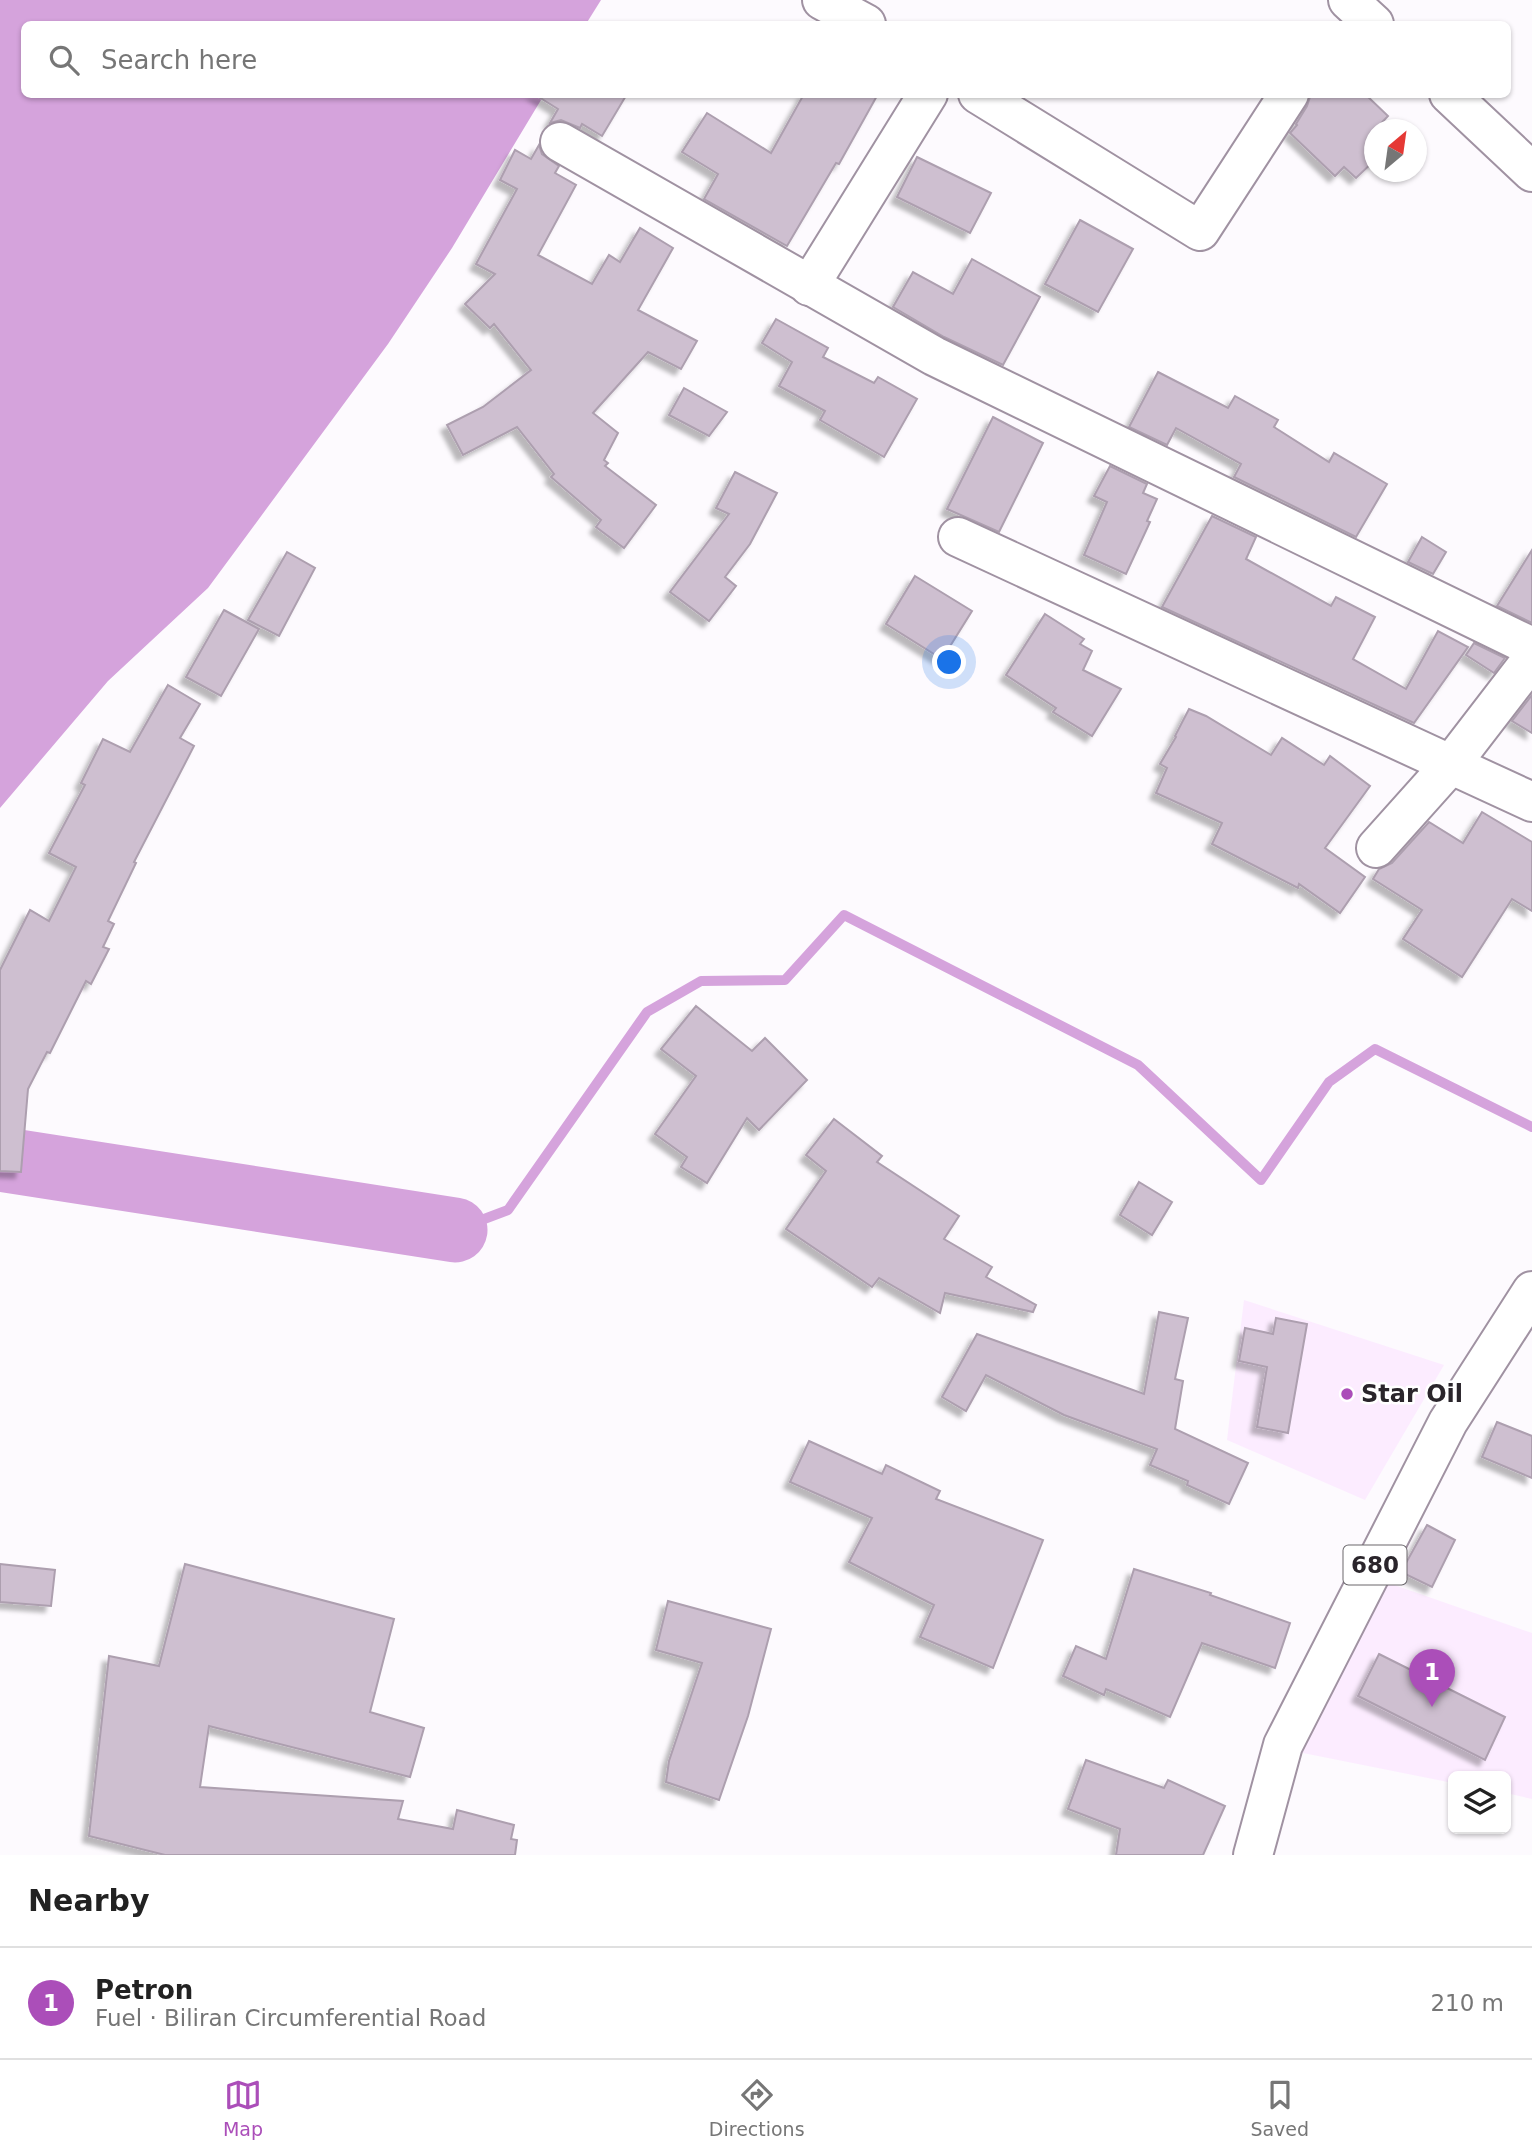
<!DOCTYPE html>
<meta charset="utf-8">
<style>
:root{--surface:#fff;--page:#f6f6f6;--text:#222;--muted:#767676;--line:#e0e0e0;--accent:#ab4eb9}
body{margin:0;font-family:"DejaVu Sans",sans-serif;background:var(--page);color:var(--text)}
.controls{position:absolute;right:21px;bottom:21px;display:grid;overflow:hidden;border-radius:10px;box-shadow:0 2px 5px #0004}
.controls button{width:63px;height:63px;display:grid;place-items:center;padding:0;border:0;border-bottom:2px solid var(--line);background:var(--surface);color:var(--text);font:35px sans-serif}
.compass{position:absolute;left:1364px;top:119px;width:63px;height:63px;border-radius:50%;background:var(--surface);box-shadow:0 2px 5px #0004;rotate:29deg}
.you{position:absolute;left:950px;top:663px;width:24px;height:24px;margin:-18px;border:5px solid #fff;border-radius:50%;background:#1a73e8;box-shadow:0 0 0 10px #1a73e833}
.badge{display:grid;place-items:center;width:46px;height:46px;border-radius:50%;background:var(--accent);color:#fff;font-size:23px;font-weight:700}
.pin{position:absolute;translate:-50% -58px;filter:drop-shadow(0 2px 4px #0008)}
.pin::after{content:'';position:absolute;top:37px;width:24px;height:21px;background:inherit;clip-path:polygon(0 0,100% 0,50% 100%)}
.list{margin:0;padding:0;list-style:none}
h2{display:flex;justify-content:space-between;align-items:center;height:91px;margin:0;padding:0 28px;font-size:30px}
h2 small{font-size:23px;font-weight:400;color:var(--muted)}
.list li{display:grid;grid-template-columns:46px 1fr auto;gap:21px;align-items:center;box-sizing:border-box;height:112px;padding:0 28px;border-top:2px solid var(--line)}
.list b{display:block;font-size:26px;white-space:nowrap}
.list p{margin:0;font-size:23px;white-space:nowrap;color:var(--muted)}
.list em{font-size:23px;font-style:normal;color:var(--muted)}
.icon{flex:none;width:38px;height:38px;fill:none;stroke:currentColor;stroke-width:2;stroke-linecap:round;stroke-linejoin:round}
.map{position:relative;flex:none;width:1532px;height:1855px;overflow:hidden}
.search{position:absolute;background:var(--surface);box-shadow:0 2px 5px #0004;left:21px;right:21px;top:21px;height:77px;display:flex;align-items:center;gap:18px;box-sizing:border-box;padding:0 24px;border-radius:10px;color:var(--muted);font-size:26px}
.sheet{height:203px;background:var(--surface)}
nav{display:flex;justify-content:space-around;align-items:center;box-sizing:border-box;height:98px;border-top:2px solid var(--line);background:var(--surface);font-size:19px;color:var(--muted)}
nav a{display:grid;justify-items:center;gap:4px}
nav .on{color:var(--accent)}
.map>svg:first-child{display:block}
.built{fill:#fcecff}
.water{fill:#d5a3dc}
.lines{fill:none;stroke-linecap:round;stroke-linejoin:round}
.stream{stroke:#d5a3dc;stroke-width:10}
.river{stroke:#d5a3dc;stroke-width:65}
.building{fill:#cebfd0;stroke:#ad9faf;stroke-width:2;filter:url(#shadow)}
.minor-casing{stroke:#a092a2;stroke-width:42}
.major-casing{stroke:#a092a2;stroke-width:42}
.minor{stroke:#fff;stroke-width:38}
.major{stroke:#fff;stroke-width:38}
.poi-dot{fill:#ab4eb9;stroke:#fff;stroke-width:2.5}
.labels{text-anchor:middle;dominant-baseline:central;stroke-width:5;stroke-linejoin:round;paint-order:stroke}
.shield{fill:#fff;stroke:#6a666b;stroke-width:2}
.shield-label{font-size:23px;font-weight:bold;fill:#2a252b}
.poi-label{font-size:24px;font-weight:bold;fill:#2a252b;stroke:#fff;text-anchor:start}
</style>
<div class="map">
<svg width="1532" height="1855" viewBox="0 0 1532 1855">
<defs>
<filter id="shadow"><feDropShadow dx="-6" dy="6" stdDeviation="2" flood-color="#0004"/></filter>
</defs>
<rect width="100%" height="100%" fill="#fdfafe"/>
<g class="built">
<path d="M 1244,1300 L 1444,1365 L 1365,1500 L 1227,1440 Z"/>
<path d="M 1380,1580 L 1532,1633 L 1532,1799 L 1506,1793 L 1506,1776 L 1453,1776 L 1453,1783 L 1298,1752 Z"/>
</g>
<path class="water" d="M 0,0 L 601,0 L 586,24 L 24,24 L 24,94 L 544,95 L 452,248 L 388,344 L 208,588 L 108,681 L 0,808 Z"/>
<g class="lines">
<path class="stream" d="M 455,1230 L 508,1210 L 647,1012 L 701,981 L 785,980 L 844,915 L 1138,1065 L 1261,1180 L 1329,1082 L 1375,1049 L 1532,1127"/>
<path class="river" d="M 0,1159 L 455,1230"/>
</g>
<g class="building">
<path d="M 534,94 L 627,94 L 602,136 L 582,124 L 580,128 L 561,120 L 550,123 L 558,109 Z"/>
<path d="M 804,94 L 878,94 L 839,164 L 836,163 L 787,246 L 704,199 L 718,174 L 682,152 L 707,113 L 771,153 Z"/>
<path d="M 1311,94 L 1365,94 L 1388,116 L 1375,130 L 1375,160 L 1356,178 L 1344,167 L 1335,176 L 1290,133 L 1297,125 L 1296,124 L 1307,106 Z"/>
<path d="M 539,145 L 542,154 L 559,166 L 555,173 L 576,185 L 538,255 L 592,284 L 609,255 L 620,262 L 640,228 L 673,248 L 638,310 L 697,341 L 681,369 L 648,352 L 593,413 L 618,433 L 604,460 L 608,463 L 605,466 L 656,505 L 624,548 L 596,527 L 601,520 L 551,477 L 554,474 L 517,427 L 463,455 L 447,425 L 483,407 L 531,370 L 494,324 L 490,328 L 465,304 L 495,274 L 476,264 L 517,189 L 500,180 L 515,150 L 531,159 Z"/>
<path d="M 917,157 L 991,193 L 970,233 L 897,197 Z"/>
<path d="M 1080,220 L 1133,249 L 1098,312 L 1045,284 Z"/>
<path d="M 972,259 L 1040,297 L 1003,365 L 944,337 L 893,307 L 913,272 L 953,294 Z"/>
<path d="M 776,319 L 828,348 L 823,357 L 874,383 L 878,377 L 917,399 L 884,457 L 820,420 L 825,411 L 779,386 L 792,362 L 762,343 Z"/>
<path d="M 1158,372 L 1228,408 L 1235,396 L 1278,420 L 1274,427 L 1329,462 L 1334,453 L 1387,484 L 1356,537 L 1234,477 L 1241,464 L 1176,428 L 1167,445 L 1129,427 Z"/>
<path d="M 684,388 L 727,412 L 709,436 L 669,415 Z"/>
<path d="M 993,417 L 1043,443 L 999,532 L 947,509 Z"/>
<path d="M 1110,466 L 1147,484 L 1143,493 L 1157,499 L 1147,521 L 1150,522 L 1126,574 L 1084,555 L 1107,502 L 1094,496 Z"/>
<path d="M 735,472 L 777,493 L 750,544 L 725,577 L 736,586 L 709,621 L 670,592 L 729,514 L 716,508 Z"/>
<path d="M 1212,516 L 1256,537 L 1246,559 L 1331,606 L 1336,597 L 1375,617 L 1353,659 L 1406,689 L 1438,631 L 1468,647 L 1414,723 L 1162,607 Z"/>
<path d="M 1422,537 L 1446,552 L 1433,574 L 1408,562 Z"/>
<path d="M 1532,550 L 1532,623 L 1497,606 Z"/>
<path d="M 287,552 L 315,568 L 279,636 L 248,620 Z"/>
<path d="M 915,576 L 972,611 L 942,659 L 886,624 Z"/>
<path d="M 224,610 L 259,629 L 221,696 L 186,677 Z"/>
<path d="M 1045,614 L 1084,639 L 1080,644 L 1092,651 L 1083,670 L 1121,689 L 1092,736 L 1053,712 L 1056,708 L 1006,675 Z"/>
<path d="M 1474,643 L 1505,658 L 1494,673 L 1466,655 Z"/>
<path d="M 168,685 L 200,704 L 180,738 L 194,746 L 134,862 L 136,863 L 108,921 L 114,924 L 103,947 L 109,949 L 91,984 L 86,981 L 50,1053 L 47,1052 L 28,1089 L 21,1172 L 0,1171 L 0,970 L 30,910 L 49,921 L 76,867 L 49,853 L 85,785 L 81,783 L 103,739 L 130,752 Z"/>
<path d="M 1532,695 L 1532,733 L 1512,721 Z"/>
<path d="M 1189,709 L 1206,716 L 1271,755 L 1282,738 L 1324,765 L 1330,756 L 1370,786 L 1325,848 L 1365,877 L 1340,913 L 1299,884 L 1298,888 L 1212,844 L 1222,823 L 1156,793 L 1167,768 L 1160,764 L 1176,737 L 1175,736 Z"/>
<path d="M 1482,812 L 1532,842 L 1532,911 L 1512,899 L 1462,977 L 1403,939 L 1422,910 L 1373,879 L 1379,869 L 1392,863 L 1429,822 L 1463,843 Z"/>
<path d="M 696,1006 L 752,1051 L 765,1038 L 807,1080 L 759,1130 L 747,1118 L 707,1183 L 681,1167 L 687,1157 L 655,1134 L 696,1076 L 661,1049 Z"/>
<path d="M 834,1119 L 882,1156 L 877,1162 L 959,1216 L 944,1239 L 992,1267 L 986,1277 L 1036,1305 L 1033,1312 L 945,1293 L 940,1313 L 879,1278 L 872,1287 L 786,1229 L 826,1171 L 806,1155 Z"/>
<path d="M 1139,1182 L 1172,1202 L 1152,1235 L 1120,1215 Z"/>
<path d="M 1159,1312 L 1188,1318 L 1175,1379 L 1183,1381 L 1175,1429 L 1248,1463 L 1229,1504 L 1187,1485 L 1188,1481 L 1150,1465 L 1157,1449 L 1064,1415 L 986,1375 L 966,1411 L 942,1397 L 977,1334 L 1144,1394 Z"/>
<path d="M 1276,1318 L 1307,1324 L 1288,1433 L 1257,1427 L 1267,1367 L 1239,1361 L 1245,1328 L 1273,1334 Z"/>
<path d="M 1497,1422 L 1532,1436 L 1532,1478 L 1482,1457 Z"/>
<path d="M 809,1441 L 882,1474 L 886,1465 L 940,1491 L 936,1499 L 1043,1540 L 993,1668 L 920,1637 L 934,1605 L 849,1562 L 872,1518 L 790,1482 Z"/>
<path d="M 1427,1525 L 1455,1540 L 1432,1587 L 1401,1572 Z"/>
<path d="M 0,1564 L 55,1570 L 51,1606 L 0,1602 Z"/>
<path d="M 185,1564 L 394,1619 L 370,1712 L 424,1728 L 410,1777 L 209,1726 L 200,1787 L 403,1801 L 398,1819 L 453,1829 L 457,1810 L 514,1825 L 511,1839 L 517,1840 L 515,1855 L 165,1855 L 89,1836 L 109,1656 L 159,1666 Z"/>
<path d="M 1134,1569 L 1211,1593 L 1210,1595 L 1290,1623 L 1275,1668 L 1202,1643 L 1170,1717 L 1106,1689 L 1104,1695 L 1063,1676 L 1076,1646 L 1106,1659 Z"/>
<path d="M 668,1601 L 771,1629 L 748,1716 L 719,1800 L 666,1782 L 669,1761 L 702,1663 L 656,1650 Z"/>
<path d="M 1379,1654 L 1505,1717 L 1485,1760 L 1358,1696 Z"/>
<path d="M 1086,1760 L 1164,1788 L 1168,1780 L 1225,1806 L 1203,1855 L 1116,1855 L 1120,1829 L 1068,1809 Z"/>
</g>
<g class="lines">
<g class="minor-casing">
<g id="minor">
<path d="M 822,0 L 866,24"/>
<path d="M 1348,0 L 1374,24"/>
<path d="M 978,94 L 1200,231 L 1289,94"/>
<path d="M 1449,94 L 1532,172"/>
<path d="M 560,142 L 934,356 L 1532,647"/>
<path d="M 809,286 L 928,94"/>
<path d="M 958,537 L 1532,802"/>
<path d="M 1376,848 L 1452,763 L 1532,659"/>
</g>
</g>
<g class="major-casing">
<path id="major" d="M 1253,1855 L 1283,1745 L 1448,1422 L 1532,1291"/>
</g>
<use href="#minor" class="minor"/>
<use href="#major" class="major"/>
</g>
<circle class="poi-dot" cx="1347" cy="1394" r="7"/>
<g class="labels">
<rect class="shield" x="1343.5" y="1545.5" width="63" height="39" rx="5"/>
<g class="shield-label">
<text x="1375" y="1565">680</text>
</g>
<g class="poi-label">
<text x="1361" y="1394">Star Oil</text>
</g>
</g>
</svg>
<div class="controls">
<button><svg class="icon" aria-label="layers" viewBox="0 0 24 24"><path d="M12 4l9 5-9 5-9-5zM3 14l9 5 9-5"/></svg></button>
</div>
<svg class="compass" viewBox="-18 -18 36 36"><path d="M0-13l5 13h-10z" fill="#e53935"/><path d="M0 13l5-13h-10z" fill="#767676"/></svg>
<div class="you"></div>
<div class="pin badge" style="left:1432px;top:1707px">1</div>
<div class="search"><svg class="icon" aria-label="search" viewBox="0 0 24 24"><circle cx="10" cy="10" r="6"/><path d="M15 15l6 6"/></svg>Search here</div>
</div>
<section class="sheet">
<h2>Nearby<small></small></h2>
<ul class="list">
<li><span class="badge">1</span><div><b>Petron</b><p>Fuel · Biliran Circumferential Road</p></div><em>210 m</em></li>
</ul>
</section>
<nav>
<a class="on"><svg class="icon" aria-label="map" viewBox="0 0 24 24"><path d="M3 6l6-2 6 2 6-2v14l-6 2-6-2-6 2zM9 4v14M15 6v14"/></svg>Map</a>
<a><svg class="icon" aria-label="directions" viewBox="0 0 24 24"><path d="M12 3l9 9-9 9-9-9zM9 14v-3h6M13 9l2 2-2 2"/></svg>Directions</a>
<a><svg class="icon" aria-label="saved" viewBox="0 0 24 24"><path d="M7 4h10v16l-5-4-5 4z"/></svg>Saved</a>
</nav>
